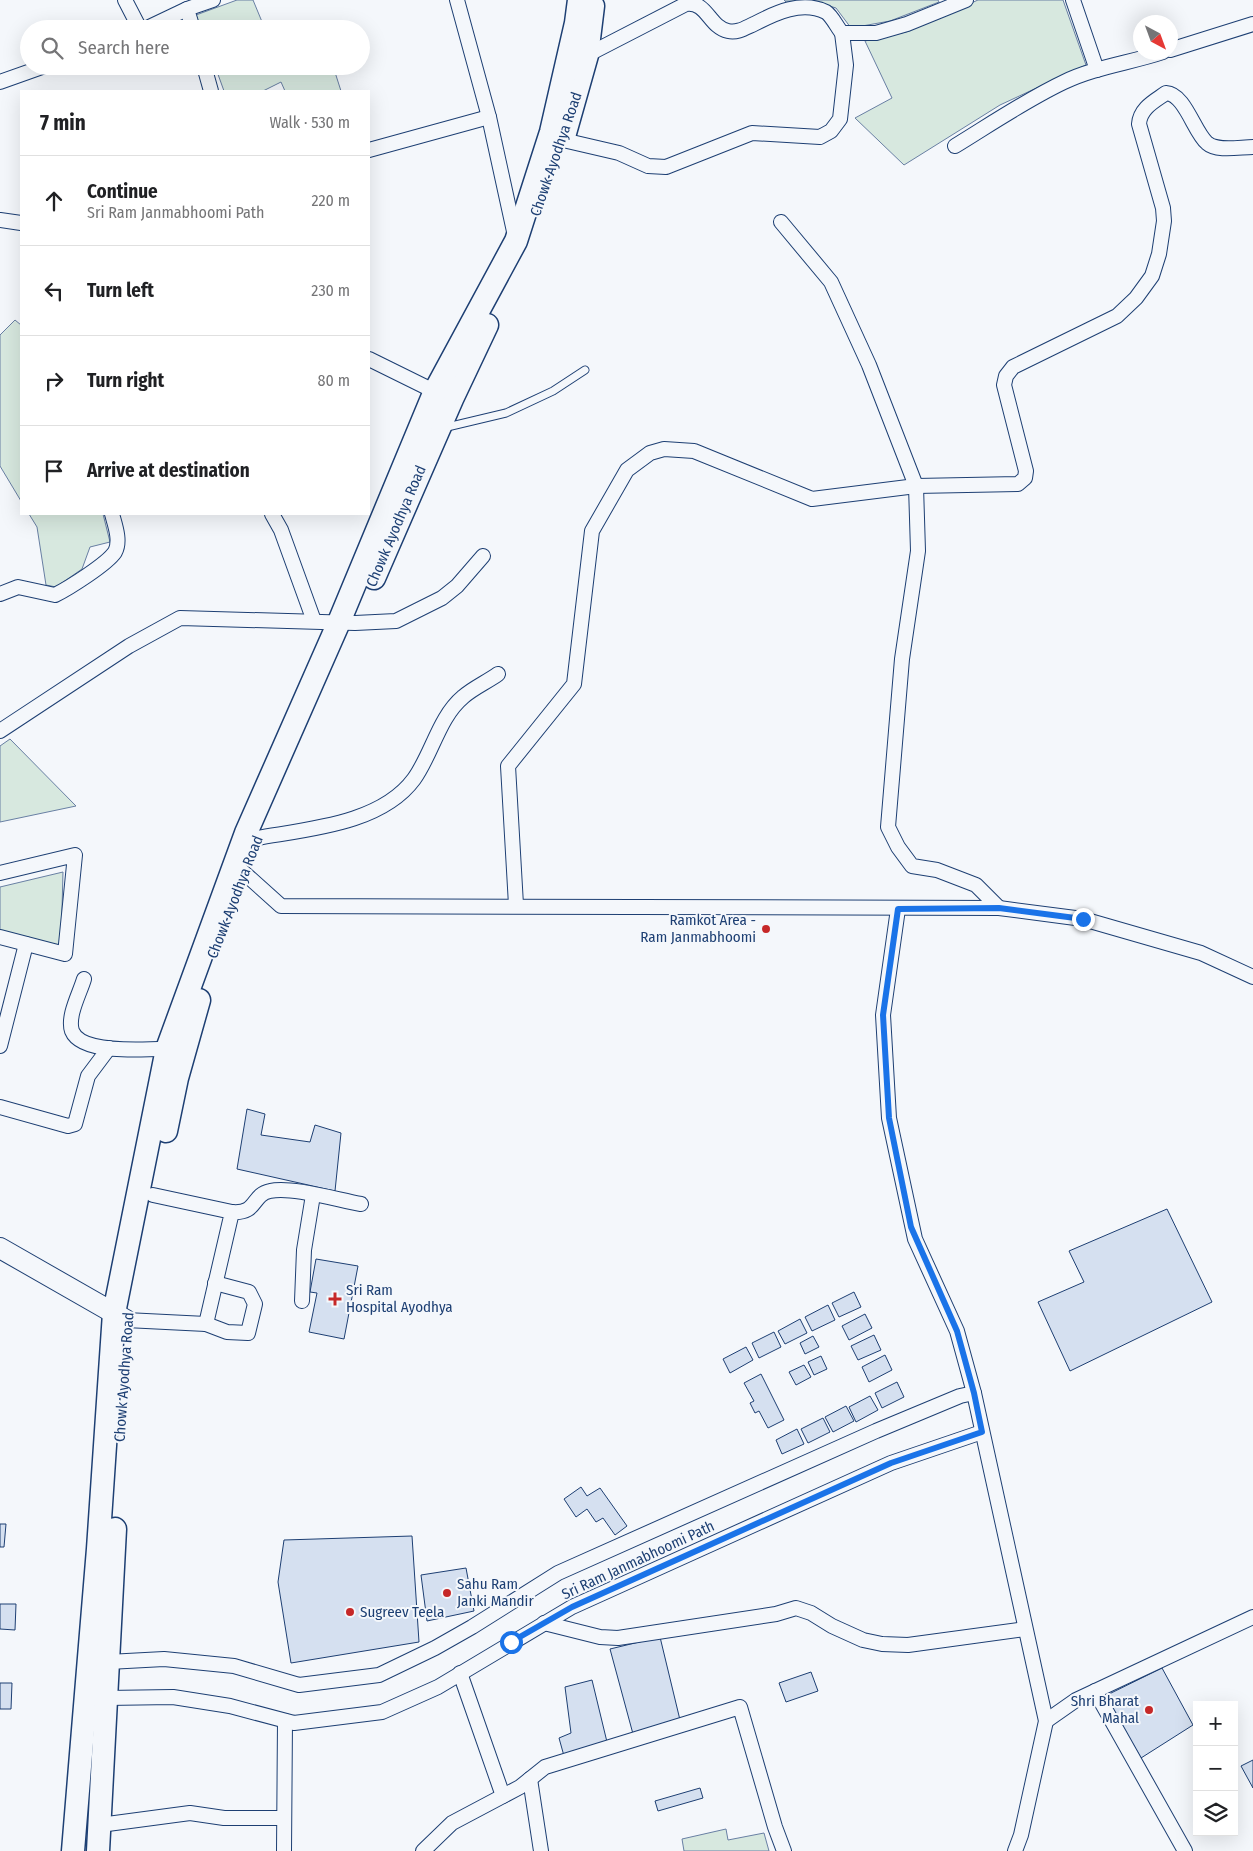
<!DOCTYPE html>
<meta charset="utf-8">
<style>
:root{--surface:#fff;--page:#f2f2f2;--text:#202124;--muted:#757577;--line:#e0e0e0}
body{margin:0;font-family:"Fira Sans Condensed",sans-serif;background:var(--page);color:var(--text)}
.controls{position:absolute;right:15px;bottom:15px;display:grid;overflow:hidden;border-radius:0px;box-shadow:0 5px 20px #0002}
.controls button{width:45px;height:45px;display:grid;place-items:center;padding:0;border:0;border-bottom:1px solid var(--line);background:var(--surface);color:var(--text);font:25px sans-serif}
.compass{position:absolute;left:1133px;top:15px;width:45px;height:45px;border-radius:50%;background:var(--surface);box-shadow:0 5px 20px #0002;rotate:139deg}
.stop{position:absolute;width:15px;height:15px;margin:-11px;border:4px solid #1a73e8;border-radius:50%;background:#fff}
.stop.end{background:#1a73e8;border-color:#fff;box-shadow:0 1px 5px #0008}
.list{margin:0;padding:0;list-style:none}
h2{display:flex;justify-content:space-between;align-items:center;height:65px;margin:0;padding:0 20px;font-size:21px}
h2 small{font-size:16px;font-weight:400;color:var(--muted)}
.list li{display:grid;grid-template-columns:32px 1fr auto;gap:15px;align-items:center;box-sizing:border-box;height:90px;padding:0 20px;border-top:1px solid var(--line)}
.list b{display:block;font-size:19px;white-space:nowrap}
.list p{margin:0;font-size:16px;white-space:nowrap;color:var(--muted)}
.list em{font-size:16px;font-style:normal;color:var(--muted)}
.icon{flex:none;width:28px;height:28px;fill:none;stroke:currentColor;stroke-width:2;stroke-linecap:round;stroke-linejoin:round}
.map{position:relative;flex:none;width:1253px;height:1851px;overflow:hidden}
.search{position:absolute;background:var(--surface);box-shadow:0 5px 20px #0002;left:20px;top:20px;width:350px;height:55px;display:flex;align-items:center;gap:12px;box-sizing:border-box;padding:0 18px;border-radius:28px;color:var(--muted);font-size:19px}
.panel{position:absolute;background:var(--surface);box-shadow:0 5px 20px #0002;left:20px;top:90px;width:350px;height:425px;border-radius:0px}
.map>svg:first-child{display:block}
.green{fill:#d7e8df;stroke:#687fa3}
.building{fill:#d5e0f0;stroke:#1d3f73}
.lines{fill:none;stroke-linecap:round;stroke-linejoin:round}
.lane-casing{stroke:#1d3f73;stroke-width:9}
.street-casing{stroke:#1d3f73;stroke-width:16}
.secondary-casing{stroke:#1d3f73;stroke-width:22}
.primary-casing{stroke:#1d3f73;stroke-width:25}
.lane{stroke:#f4f7fb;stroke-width:7}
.street{stroke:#f4f7fb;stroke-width:14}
.secondary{stroke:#f4f7fb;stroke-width:20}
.primary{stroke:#f4f7fb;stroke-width:22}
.route{stroke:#1a73e8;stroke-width:6}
.poi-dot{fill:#c62828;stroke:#f4f7fb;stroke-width:2}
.labels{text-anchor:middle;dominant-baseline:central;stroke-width:4;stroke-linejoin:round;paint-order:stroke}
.street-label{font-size:15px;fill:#1d3f73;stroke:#f4f7fb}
.poi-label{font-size:15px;fill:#1d3f73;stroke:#f4f7fb;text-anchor:start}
</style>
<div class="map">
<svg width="1253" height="1851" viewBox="0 0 1253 1851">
<rect width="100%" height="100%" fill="#f4f7fb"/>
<g class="green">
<path d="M 237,0 L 253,0 L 265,29 L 201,29 L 196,15 Z"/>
<path d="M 784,0 L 938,0 L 939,2 L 890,21 L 851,28 L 836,8 L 820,3 L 786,2 Z"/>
<path d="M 978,0 L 1063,0 L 1086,65 L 1000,105 L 904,165 L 855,118 L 892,98 L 865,41 L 906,32 Z"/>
<path d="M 215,66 L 333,66 L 341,91 L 285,91 L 281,82 L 263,91 L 224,91 Z"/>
<path d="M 15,320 L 21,325 L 21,501 L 0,466 L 0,335 Z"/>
<path d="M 29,514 L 103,514 L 110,542 L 90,547 L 82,569 L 56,587 L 46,585 L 37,527 Z"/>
<path d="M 10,739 L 76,806 L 0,822 L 0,746 Z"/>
<path d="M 63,872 L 61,947 L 0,930 L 0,887 Z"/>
<path d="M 726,1829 L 728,1840 L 764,1833 L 769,1851 L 684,1851 L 682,1839 Z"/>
</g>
<g class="building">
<path d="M 247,1109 L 265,1114 L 261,1135 L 310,1142 L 315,1125 L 341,1133 L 335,1191 L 237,1169 Z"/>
<path d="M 1167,1209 L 1212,1302 L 1070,1371 L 1038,1302 L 1084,1282 L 1069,1251 Z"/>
<path d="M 316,1259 L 358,1266 L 344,1339 L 309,1332 L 317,1293 L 310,1292 Z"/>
<path d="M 854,1292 L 861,1307 L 839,1317 L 832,1303 Z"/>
<path d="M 828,1305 L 835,1320 L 812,1331 L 805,1317 Z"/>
<path d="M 865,1314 L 872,1328 L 849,1340 L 842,1326 Z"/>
<path d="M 800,1319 L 807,1333 L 785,1344 L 778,1331 Z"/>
<path d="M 774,1332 L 781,1347 L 759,1358 L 752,1343 Z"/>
<path d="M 874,1335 L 881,1350 L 858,1360 L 851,1346 Z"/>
<path d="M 813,1336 L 819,1347 L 805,1354 L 800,1343 Z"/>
<path d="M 746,1347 L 753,1360 L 730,1373 L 723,1359 Z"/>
<path d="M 885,1355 L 892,1370 L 869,1382 L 862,1367 Z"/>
<path d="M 821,1356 L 827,1369 L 814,1375 L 808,1362 Z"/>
<path d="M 804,1365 L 811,1377 L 796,1385 L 789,1372 Z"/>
<path d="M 761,1374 L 784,1420 L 768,1428 L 759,1411 L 755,1413 L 750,1403 L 754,1401 L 744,1383 Z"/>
<path d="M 897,1382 L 904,1397 L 882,1408 L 875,1393 Z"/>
<path d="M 870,1396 L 878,1410 L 856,1422 L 849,1407 Z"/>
<path d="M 846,1406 L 854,1421 L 833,1432 L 825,1417 Z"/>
<path d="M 823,1418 L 830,1432 L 808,1443 L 801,1429 Z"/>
<path d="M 797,1429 L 804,1444 L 782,1454 L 776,1440 Z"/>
<path d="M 581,1487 L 587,1496 L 600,1488 L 627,1526 L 615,1535 L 603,1518 L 596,1522 L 587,1509 L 576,1517 L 564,1499 Z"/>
<path d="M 0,1524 L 6,1524 L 4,1547 L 0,1547 Z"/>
<path d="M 412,1536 L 419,1642 L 291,1663 L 278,1582 L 284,1540 Z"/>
<path d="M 466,1568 L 474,1611 L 427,1621 L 421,1575 Z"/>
<path d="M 0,1604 L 16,1604 L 15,1630 L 0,1629 Z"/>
<path d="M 660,1637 L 680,1720 L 633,1734 L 610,1649 Z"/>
<path d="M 1162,1668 L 1193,1725 L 1141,1758 L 1105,1696 Z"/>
<path d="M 811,1672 L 818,1691 L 786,1702 L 779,1683 Z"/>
<path d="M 592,1680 L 607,1742 L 564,1756 L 559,1738 L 571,1733 L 565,1687 Z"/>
<path d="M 0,1683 L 12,1683 L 11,1709 L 0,1709 Z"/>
<path d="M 1253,1760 L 1253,1788 L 1241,1766 Z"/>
<path d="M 700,1788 L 703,1798 L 658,1811 L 655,1801 Z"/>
</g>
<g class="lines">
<g class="lane-casing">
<path id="lane" d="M 443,428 L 506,413 L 553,391 L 585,370"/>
</g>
<g class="street-casing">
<g id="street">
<path d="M 125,0 L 140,29"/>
<path d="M 457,0 L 489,117"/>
<path d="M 1073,0 L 1097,70"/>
<path d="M 145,29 L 187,9"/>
<path d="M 193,29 L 187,9 L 213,0"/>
<path d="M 1170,50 L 1253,24"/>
<path d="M 587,55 L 686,4 C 707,1 709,27 728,31 C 738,33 745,28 754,24 C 775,13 802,0 826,12 C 832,16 837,27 842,33 L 876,33 L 907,24 L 966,0"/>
<path d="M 204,66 L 211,91"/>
<path d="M 0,82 L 45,66"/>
<path d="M 563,140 L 619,153 L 648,166 L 666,167 L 752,133 L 820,137 L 831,131 L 840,119 L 846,65 L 842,33"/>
<path d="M 955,146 C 991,124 1026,100 1064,82 C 1095,67 1130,63 1163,52"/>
<path d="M 369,150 L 489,117 L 515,236"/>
<path d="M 0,220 L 21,223"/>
<path d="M 781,222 L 831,282 L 869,365 L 916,486 L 918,551 L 902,659 L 888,827 L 898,847 L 912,866 L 937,870 L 976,885 L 999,908"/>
<path d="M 369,359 L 442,395"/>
<path d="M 272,514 L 281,530 L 314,621"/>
<path d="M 0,594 L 18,587 L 55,595 C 69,588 107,564 115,552 C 121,541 115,525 112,514"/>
<path d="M 0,731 L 129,646 L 180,618 L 355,623 L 396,621 L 442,598 L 457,586 L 483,556"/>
<path d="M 257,838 C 308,829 381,824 414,779 C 432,754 439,717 463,697 C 473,688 487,682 498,674"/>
<path d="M 242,871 L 281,906 L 999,908 L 1083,919 L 1201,953 L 1253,977"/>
<path d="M 0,873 L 75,855 L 65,954 L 0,937"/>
<path d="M 516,905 L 508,766 L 574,684 L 592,531 L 627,470 L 650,453 L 664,449 L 694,451 L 812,499 L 916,486 L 1018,484 L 1025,478 L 1026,471 L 1004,385 L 1006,376 L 1013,367 L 1117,316 L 1136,298 L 1152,276 L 1159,254 L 1164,221 L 1163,208 L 1139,124 C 1140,108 1155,101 1166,93 C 1185,94 1194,132 1207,143 C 1217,152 1240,147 1253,147"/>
<path d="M 898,909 L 883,1015 L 889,1118 L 915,1239 L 957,1331 L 974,1393 L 1046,1721 L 1021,1835 L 1015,1851"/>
<path d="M 84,979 C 80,993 67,1016 72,1031 C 82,1056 153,1049 175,1048"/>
<path d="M 0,1046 L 26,944"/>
<path d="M 0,1107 L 68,1126 L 75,1124 L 88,1076 L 109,1048"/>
<path d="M 232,1212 C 258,1214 251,1195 270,1191 C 291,1186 338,1200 361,1204"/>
<path d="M 302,1301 L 304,1250 L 313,1195"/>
<path d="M 126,1320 L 206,1324 L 232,1212 L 153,1195"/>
<path d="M 206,1324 L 227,1332 L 248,1333 L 255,1304 L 249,1292 L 215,1283"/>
<path d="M 544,1623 L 600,1637 L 618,1638 L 776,1614 L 796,1608 L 811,1613 L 832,1626 L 863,1640 L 882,1644 L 908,1645 L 1025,1629"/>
<path d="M 108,1662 L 164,1659 L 234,1666 L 299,1685 L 379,1675 L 435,1648 L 472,1627 L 558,1573 L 876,1431 L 960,1396 L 974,1393"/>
<path d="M 460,1673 L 503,1796"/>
<path d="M 1095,1691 L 1185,1851"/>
<path d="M 106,1698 L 173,1697 L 230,1706 L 294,1723 L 382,1712 L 438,1687 L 572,1607 L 891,1463 L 982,1432"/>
<path d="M 1046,1721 L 1076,1700 L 1253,1617"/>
<path d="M 530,1779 L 541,1851"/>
<path d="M 100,1825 L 190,1813 L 224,1818 L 284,1818"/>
<path d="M 284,1851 L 285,1721"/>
<path d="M 423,1851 L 452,1823 L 520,1787 L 545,1767 L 740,1707 L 775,1827 L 784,1851"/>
</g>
</g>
<g class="secondary-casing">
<path id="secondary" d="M 0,1248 L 126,1320"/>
</g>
<g class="primary-casing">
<g id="primary">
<path d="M 565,133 L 587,55 L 593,6"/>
<path d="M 374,578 L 452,399 L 487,325"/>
<path d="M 166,1131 L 177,1078 L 199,1000"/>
<path d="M 73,1851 L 98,1549 L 114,1313 L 167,1049 L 246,833 L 339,622 L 435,391 L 516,241 L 551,132 L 576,23 L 579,0"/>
<path d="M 98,1851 L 115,1529"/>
</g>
</g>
<use href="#lane" class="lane"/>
<use href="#street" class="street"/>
<use href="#secondary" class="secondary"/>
<use href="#primary" class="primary"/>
</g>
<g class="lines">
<path class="route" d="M 511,1642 L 572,1607 L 891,1463 L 982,1432 L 974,1393 L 957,1331 L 911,1227 L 889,1118 L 883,1015 L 898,909 L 999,908 L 1083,919"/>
</g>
<g class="poi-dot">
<circle cx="766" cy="929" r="5"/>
<path d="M332.5 1291.5h5v5h5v5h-5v5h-5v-5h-5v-5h5z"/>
<circle cx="447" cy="1593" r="5"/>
<circle cx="350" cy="1612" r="5"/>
<circle cx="1149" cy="1710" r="5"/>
</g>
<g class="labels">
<g class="street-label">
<text transform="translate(556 154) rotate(-71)">Chowk Ayodhya Road</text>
<text transform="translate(396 526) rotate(-67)">Chowk Ayodhya Road</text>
<text transform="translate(235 897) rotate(-69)">Chowk Ayodhya Road</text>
<text transform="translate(124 1377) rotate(-86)">Chowk Ayodhya Road</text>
<text transform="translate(638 1560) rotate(-25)">Sri Ram Janmabhoomi Path</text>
</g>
<g class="poi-label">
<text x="756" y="920" text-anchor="end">Ramkot Area -<tspan x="756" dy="17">Ram Janmabhoomi</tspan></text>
<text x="346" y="1290">Sri Ram<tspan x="346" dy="17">Hospital Ayodhya</tspan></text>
<text x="457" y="1584">Sahu Ram<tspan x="457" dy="17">Janki Mandir</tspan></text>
<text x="360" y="1612">Sugreev Teela</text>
<text x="1139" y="1701" text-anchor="end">Shri Bharat<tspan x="1139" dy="17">Mahal</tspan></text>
</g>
</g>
</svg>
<div class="controls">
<button>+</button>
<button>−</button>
<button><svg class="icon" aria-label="layers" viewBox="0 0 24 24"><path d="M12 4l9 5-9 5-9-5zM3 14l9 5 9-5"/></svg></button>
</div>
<svg class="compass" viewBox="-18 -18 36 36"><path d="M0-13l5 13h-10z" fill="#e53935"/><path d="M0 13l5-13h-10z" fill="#757577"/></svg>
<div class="stop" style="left:511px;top:1642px"></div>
<div class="stop end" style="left:1083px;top:919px"></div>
<div class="search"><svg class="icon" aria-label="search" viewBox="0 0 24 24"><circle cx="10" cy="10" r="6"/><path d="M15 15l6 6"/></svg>Search here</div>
<section class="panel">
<h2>7 min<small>Walk · 530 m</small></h2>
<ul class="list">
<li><svg class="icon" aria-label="ahead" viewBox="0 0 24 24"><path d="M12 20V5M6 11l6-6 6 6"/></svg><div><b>Continue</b><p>Sri Ram Janmabhoomi Path</p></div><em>220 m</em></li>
<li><svg class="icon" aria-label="left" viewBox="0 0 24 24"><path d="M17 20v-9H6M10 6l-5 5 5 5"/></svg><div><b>Turn left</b></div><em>230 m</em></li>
<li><svg class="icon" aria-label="right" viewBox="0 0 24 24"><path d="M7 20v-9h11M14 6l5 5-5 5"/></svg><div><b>Turn right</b></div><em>80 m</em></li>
<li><svg class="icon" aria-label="arrive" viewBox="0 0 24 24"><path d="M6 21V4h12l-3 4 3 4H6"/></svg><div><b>Arrive at destination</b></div></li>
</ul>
</section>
</div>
